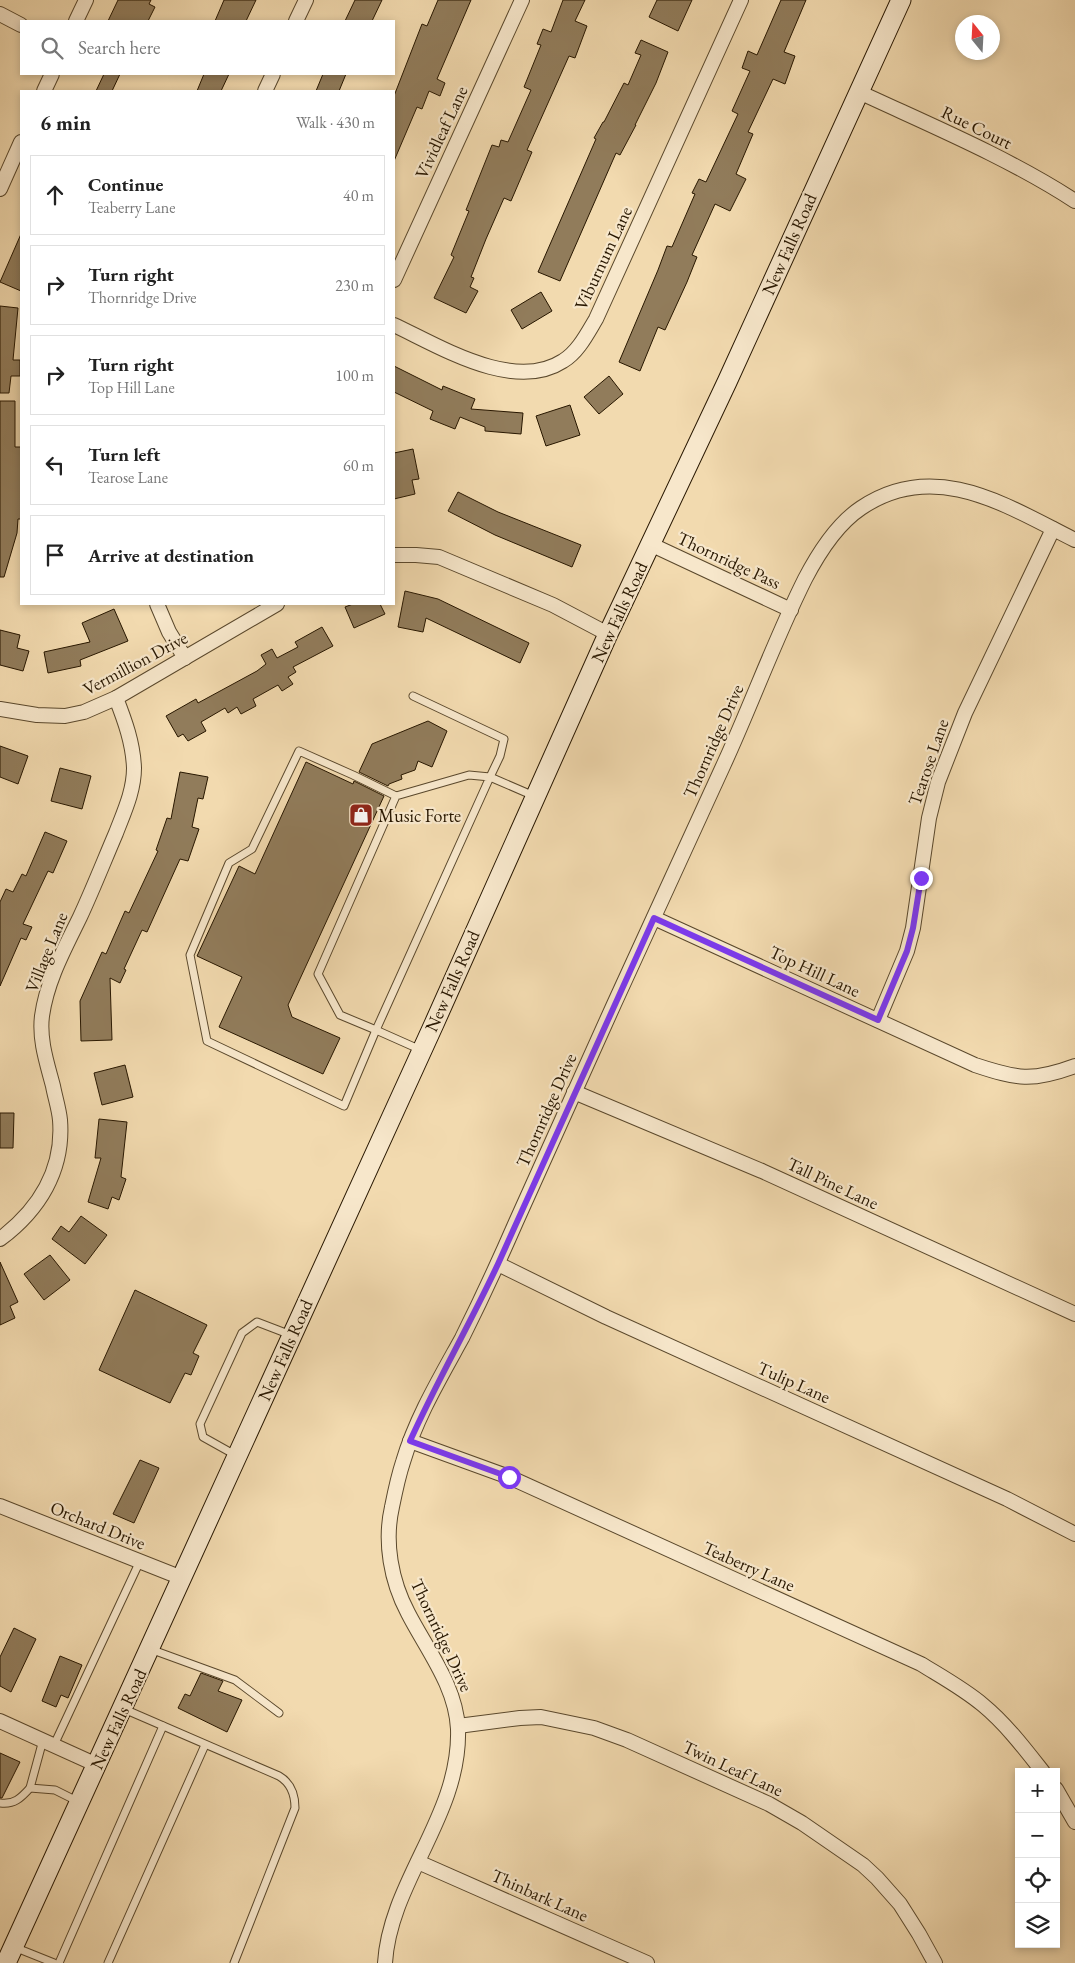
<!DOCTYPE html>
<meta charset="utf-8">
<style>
:root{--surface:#fff;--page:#f6f6f6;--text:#222;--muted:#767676;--line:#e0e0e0}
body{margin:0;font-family:"EB Garamond",serif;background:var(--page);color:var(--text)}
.controls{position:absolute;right:15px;bottom:15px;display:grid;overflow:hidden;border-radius:0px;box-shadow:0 2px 8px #0003}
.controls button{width:45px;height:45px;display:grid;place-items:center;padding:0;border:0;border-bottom:1px solid var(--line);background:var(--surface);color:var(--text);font:25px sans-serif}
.compass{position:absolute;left:955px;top:15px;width:45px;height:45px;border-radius:50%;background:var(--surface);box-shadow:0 2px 8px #0003;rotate:342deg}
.stop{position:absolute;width:15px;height:15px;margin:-11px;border:4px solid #7c3aed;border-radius:50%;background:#fff}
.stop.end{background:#7c3aed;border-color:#fff;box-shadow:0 1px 5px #0008}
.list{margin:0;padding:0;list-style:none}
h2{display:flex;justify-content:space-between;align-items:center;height:65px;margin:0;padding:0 20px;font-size:21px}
h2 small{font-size:16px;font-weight:400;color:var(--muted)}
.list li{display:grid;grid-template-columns:32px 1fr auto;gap:15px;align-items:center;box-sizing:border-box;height:80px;margin:0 10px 10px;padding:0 10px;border:1px solid var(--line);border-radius:0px}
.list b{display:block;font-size:19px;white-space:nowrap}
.list p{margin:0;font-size:16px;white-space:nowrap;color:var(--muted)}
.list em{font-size:16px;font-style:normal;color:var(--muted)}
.icon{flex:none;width:28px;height:28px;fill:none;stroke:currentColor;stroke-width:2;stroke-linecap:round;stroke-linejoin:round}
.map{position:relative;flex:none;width:1075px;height:1963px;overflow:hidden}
.search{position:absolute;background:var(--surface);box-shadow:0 2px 8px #0003;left:20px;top:20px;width:375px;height:55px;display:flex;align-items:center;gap:12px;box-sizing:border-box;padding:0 18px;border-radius:0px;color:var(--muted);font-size:19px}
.panel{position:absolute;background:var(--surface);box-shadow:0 2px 8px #0003;left:20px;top:90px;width:375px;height:515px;border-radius:0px}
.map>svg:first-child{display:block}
.building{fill:#917c5b;stroke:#281700}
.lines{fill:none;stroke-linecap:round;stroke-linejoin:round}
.service-casing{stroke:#5a482c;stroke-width:9}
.minor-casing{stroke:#5a482c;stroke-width:16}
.secondary-casing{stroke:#281700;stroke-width:21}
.service{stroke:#f7e7cb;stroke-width:7}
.minor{stroke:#f7e7cb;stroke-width:14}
.secondary{stroke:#f7e7cb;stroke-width:19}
.route{stroke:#7c3aed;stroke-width:6}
.labels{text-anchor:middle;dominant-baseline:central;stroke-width:4.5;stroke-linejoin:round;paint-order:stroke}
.street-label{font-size:18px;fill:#281700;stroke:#f7e7cb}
.poi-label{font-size:18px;fill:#281700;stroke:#f7e7cb;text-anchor:start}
</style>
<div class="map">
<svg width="1075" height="1963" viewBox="0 0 1075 1963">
<rect width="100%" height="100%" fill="#f2daaf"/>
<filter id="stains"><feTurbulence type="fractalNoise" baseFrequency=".004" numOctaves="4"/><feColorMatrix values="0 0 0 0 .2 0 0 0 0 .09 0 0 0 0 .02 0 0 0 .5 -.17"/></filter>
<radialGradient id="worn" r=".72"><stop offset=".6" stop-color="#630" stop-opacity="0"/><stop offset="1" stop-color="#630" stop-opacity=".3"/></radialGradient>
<g class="building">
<path d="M 118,0 L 151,0 L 149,4 L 155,7 L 148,21 L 108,21 Z"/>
<path d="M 224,0 L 256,0 L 246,21 L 215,21 Z"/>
<path d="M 355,0 L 382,0 L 372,21 L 345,21 Z"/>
<path d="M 438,0 L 471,0 L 437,79 L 445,83 L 440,96 L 429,91 L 422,109 L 417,107 L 394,161 L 394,96 L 422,24 L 427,26 Z"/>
<path d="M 563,0 L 585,0 L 575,21 L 587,26 L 575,58 L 569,56 L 527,150 L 532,152 L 511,201 L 504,198 L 486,239 L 471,277 L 474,278 L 470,287 L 478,291 L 466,313 L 434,298 L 454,257 L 451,255 L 469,211 L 466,210 L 492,145 L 499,147 L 501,140 L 508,142 L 531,90 L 524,87 L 541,45 L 537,44 L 543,29 L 551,32 Z"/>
<path d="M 657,0 L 692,0 L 678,31 L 649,17 Z"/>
<path d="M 781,0 L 806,0 L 784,52 L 795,56 L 785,84 L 773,79 L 748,132 L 753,134 L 736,174 L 746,179 L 730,211 L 715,204 L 692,255 L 697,257 L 687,282 L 665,330 L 658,327 L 640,371 L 619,362 L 658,270 L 667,246 L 672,247 L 695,194 L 692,193 L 699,179 L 706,182 L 738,114 L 732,111 L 750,71 L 742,68 L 748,51 L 757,55 Z"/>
<path d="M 641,40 L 668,52 L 656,83 L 635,125 L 636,125 L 620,155 L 616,153 L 560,281 L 538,272 L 596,139 L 594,138 L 603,122 L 604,122 L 624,83 L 628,85 L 641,55 L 635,53 Z"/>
<path d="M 104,74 L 120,74 L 112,91 L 96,91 Z"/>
<path d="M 204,74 L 229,74 L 221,91 L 197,91 Z"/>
<path d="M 323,74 L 346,74 L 339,91 L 316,91 Z"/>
<path d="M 21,234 L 21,291 L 0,282 Z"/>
<path d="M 541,292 L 552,311 L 522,329 L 511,310 Z"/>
<path d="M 0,306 L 18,308 L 13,360 L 20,360 L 20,376 L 11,376 L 9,393 L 0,393 Z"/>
<path d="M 394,366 L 442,390 L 443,386 L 475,399 L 471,409 L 523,413 L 521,434 L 485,431 L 485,427 L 460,417 L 455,429 L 430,419 L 433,411 L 394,392 Z"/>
<path d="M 609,376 L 623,394 L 599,414 L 584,397 Z"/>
<path d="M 0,401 L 15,401 L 15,447 L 21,447 L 21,519 L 18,519 L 17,533 L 4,577 L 0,577 Z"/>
<path d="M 570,405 L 580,435 L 546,446 L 536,416 Z"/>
<path d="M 413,449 L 419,479 L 412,480 L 415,494 L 394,499 L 394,453 Z"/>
<path d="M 458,492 L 498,512 L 581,545 L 572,567 L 495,535 L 448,511 Z"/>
<path d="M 405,591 L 438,599 L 529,643 L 520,663 L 426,618 L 423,632 L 398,627 Z"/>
<path d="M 353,604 L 380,604 L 385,614 L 354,628 L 345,607 Z"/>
<path d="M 114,609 L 128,641 L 80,660 L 81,666 L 48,673 L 44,652 L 90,642 L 82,623 Z"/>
<path d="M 322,627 L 333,646 L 293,667 L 296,672 L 288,677 L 293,684 L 282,691 L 278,685 L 253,699 L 256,706 L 241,714 L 237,707 L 228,713 L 225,708 L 201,722 L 206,731 L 188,741 L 183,734 L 178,737 L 166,716 L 196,699 L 198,703 L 257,671 L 266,664 L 261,655 L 272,649 L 277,658 L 298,647 L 295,642 Z"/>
<path d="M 0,630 L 20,635 L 17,648 L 29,651 L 23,671 L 0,665 Z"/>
<path d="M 428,721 L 447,731 L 432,767 L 418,761 L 415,770 L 401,775 L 402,779 L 389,784 L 388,786 L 359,772 L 372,744 Z"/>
<path d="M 0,746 L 28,756 L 18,784 L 0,777 Z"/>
<path d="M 306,762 L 353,784 L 354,781 L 384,796 L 288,1005 L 292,1017 L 340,1038 L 323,1074 L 219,1027 L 242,977 L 197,956 L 239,866 L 255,874 Z"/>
<path d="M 60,768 L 91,776 L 82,809 L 51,801 Z"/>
<path d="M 180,772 L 208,777 L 203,799 L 198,798 L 192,827 L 199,829 L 188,861 L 180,859 L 147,932 L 142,930 L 124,969 L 126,970 L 120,983 L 110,978 L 112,1040 L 81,1041 L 80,1001 L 102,952 L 106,954 L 125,911 L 129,913 L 158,851 L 156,850 L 167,818 L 171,819 Z"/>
<path d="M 45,832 L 67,841 L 53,873 L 48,871 L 23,924 L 32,927 L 26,940 L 21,938 L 0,986 L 0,902 L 6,889 L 13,892 L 22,874 L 26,876 Z"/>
<path d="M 125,1065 L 133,1097 L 102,1105 L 94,1073 Z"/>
<path d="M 0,1113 L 14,1113 L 13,1148 L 0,1148 Z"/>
<path d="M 99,1119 L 127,1122 L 121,1177 L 126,1179 L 119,1200 L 112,1197 L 108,1209 L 88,1202 L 101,1158 L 95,1158 Z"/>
<path d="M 81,1216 L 107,1235 L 85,1264 L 52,1239 L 61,1226 L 69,1232 Z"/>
<path d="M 50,1255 L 70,1280 L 44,1300 L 24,1274 Z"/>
<path d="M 0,1262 L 18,1302 L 10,1306 L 15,1318 L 0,1325 Z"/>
<path d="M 135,1290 L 207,1325 L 193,1353 L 199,1356 L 191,1375 L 185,1373 L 170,1403 L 99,1370 Z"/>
<path d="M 140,1460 L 159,1468 L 134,1523 L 113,1514 Z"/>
<path d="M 14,1628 L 36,1639 L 11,1692 L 0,1686 L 0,1657 Z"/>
<path d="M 60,1656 L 82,1665 L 68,1698 L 61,1695 L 56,1707 L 42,1701 Z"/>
<path d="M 201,1673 L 223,1681 L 218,1691 L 242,1700 L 227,1732 L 178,1708 L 185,1694 L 190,1696 Z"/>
<path d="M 0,1753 L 20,1762 L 2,1798 L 0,1798 Z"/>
</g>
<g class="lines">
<g class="service-casing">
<g id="service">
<path d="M 413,696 L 504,739 L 500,756 L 490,777 L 534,796"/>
<path d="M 396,796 L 353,775 L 299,751 L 252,849 L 229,863 L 190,955 L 207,1041 L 344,1106 L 376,1030 L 340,1015 L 318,974 L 396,796 L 469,775 L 490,777 L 376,1030 L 421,1050"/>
<path d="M 237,1456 L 203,1437 L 200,1424 L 242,1333 L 257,1322 L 291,1335"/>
<path d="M 150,1649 L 235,1680 L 279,1713"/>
<path d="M 124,1709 L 279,1776 C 291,1783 295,1794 295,1808 L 234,1963"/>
<path d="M 43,1740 L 30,1788 L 55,1790 L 77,1801"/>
<path d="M 54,1745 L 140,1561"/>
<path d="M 0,1803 C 14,1805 21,1798 30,1788"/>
<path d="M 14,1947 L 54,1963"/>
<path d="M 59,1963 L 163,1726"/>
<path d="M 108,1963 L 205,1745"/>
</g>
</g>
<g class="minor-casing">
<g id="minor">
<path d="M 0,14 L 21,25"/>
<path d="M 76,21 L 86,0"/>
<path d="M 296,21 L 306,0"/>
<path d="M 44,91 L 52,74"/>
<path d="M 265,91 L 273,74"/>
<path d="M 859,92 C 932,126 1007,157 1075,201"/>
<path d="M 0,189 L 21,142"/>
<path d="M 394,280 L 522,0"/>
<path d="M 394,325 C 439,346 514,393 563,361 C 578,352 587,334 596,319 L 741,0"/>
<path d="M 650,544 L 791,610"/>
<path d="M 394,555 L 416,555 L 439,557 L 553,605 L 608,634"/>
<path d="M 157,604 L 169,632 L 185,658"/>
<path d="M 0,709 L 37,715 L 65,716 L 84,712 L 116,698 L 277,604"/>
<path d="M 654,918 L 975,1065 C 1017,1079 1032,1082 1075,1066"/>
<path d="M 878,1020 L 907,951 L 913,928 L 929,818 L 938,782 L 965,713 L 1053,529"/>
<path d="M 574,1092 L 762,1171 L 1075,1314"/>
<path d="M 0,1239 C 39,1210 64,1170 60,1120 C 59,1109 55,1097 53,1086 C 47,1063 39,1040 42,1016 C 47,980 65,948 80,917 C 93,889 104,861 116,833 C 124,812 134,791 134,768 C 133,743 125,721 116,698"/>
<path d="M 498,1264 L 606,1317 L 1007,1499 L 1075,1534"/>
<path d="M 410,1441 L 509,1477 L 921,1664 C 942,1677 964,1689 983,1705 C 1006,1724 1025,1749 1043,1772"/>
<path d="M 0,1506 L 182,1578"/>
<path d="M 0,1721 L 97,1765"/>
<path d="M 458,1726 L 520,1718 L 541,1717 L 594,1728 L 627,1740 L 769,1804 L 802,1823 L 863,1865 L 877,1878 L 900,1904 L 919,1934 L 935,1963"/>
<path d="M 1056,1789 L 1075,1822"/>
<path d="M 418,1862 L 647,1963"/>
<path d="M 385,1963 C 390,1881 461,1815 458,1729 C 456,1686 427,1650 408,1613 C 391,1581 384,1542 392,1507 C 395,1492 398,1477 403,1462 C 416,1418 440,1378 462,1338 C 481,1300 499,1261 516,1222 C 584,1069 654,916 724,764 C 752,703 775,639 805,579 C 818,554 837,524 861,508 C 935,458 1007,506 1075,540"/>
</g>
</g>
<g class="secondary-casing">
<path id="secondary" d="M 6,1963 L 434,1024 L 608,634 L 727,382 L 901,0"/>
</g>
<use href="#service" class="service"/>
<use href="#minor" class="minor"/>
<use href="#secondary" class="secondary"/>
</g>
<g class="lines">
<path class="route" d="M 509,1477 L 410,1441 C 437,1381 470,1324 498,1264 C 551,1149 601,1033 654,918 L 878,1020 L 907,951 L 913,928 L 921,878"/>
</g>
<defs>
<g id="shop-square" transform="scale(1.25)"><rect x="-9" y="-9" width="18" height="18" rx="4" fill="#8f2418" stroke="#f7e7cb"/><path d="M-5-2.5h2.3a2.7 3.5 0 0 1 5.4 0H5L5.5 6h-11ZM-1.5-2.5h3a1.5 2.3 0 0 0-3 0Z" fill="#fff"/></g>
</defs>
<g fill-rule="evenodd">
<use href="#shop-square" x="361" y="815"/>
</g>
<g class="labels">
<g class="street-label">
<text transform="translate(977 127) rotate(26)">Rue Court</text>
<text transform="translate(441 132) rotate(-65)">Vividleaf Lane</text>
<text transform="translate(789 244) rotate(-66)">New Falls Road</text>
<text transform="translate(603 258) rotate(-65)">Viburnum Lane</text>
<text transform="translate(729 560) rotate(25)">Thornridge Pass</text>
<text transform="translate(619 612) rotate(-65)">New Falls Road</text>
<text transform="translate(135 663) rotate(-28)">Vermillion Drive</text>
<text transform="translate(713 741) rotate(-66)">Thornridge Drive</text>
<text transform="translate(928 762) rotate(-71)">Tearose Lane</text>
<text transform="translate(46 952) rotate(-68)">Village Lane</text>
<text transform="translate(815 971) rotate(25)">Top Hill Lane</text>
<text transform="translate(452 981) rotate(-66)">New Falls Road</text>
<text transform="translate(546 1110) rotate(-66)">Thornridge Drive</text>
<text transform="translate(833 1183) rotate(25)">Tall Pine Lane</text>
<text transform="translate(285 1350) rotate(-66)">New Falls Road</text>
<text transform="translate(794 1382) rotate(24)">Tulip Lane</text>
<text transform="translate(98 1525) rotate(22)">Orchard Drive</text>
<text transform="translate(749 1566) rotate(24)">Teaberry Lane</text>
<text transform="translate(442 1635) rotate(65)">Thornridge Drive</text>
<text transform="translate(118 1719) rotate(-65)">New Falls Road</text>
<text transform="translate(733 1768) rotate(25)">Twin Leaf Lane</text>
<text transform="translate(540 1895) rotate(24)">Thinbark Lane</text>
</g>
<g class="poi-label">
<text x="378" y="815">Music Forte</text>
</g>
</g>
<rect width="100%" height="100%" filter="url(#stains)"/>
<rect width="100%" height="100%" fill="url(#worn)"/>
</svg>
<div class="controls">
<button>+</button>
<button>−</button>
<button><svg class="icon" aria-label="locate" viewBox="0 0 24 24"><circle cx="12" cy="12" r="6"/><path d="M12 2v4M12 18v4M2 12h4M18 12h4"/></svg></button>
<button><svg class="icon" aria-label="layers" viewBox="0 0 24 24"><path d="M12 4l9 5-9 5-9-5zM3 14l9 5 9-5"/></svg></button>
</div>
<svg class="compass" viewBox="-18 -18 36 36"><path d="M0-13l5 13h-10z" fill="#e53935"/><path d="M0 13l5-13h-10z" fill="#767676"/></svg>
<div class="stop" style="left:509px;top:1477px"></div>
<div class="stop end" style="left:921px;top:878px"></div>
<div class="search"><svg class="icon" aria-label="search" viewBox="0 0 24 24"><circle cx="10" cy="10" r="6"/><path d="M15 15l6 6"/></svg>Search here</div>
<section class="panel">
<h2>6 min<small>Walk · 430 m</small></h2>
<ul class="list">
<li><svg class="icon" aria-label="ahead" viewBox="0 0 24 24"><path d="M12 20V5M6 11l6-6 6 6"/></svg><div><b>Continue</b><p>Teaberry Lane</p></div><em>40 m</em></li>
<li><svg class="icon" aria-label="right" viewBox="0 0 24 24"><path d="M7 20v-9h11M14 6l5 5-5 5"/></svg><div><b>Turn right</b><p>Thornridge Drive</p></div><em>230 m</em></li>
<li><svg class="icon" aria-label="right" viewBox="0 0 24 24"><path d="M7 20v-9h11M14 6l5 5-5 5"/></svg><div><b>Turn right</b><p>Top Hill Lane</p></div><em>100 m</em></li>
<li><svg class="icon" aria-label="left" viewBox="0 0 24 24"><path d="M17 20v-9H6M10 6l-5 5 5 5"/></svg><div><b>Turn left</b><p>Tearose Lane</p></div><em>60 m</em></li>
<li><svg class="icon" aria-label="arrive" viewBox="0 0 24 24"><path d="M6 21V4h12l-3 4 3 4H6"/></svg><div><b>Arrive at destination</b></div></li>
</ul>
</section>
</div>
